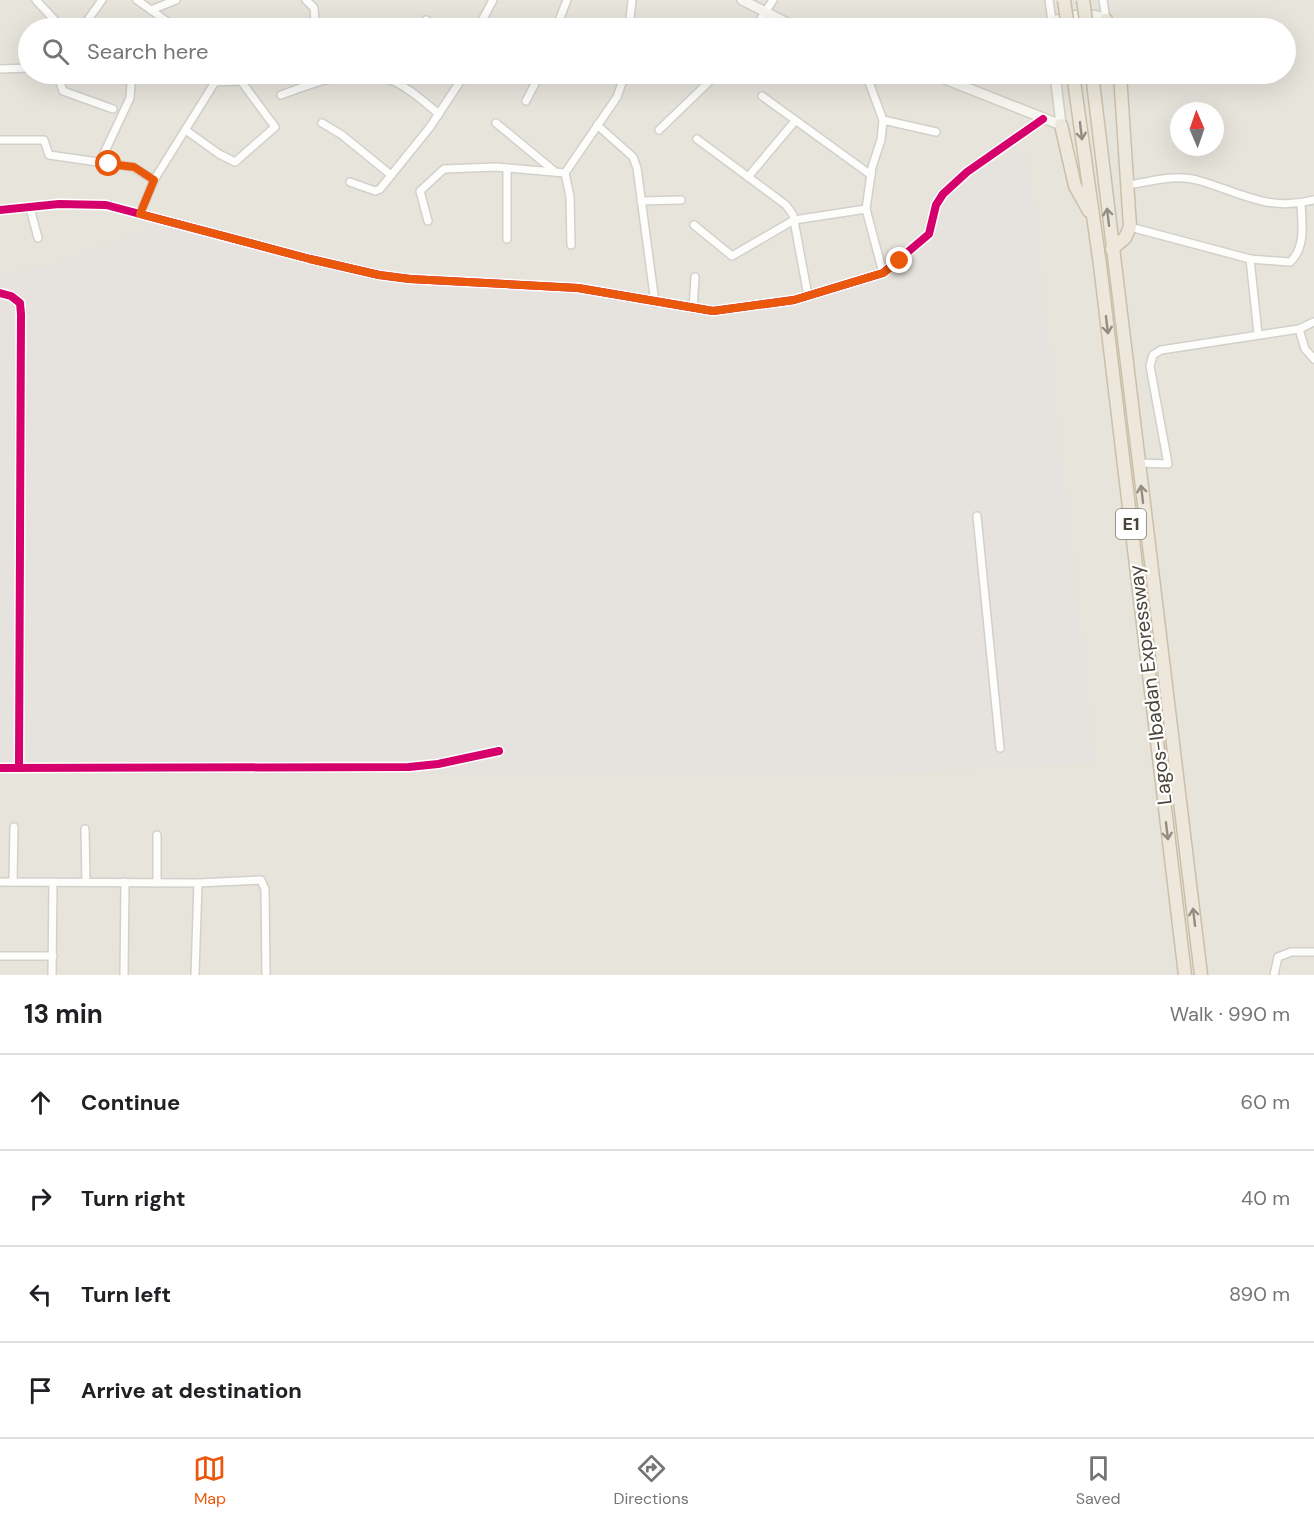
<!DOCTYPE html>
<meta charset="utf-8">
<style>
:root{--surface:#fff;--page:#f2f2f2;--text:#202124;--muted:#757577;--line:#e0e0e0;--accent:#ea580c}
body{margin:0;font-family:"DM Sans",sans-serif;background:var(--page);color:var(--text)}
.compass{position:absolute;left:1170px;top:102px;width:54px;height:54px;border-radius:50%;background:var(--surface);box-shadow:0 6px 24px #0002;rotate:358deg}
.stop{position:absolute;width:18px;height:18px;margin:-14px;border:4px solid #ea580c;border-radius:50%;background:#fff}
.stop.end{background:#ea580c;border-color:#fff;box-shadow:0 2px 6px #0008}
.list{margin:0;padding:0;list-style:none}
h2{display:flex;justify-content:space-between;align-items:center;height:78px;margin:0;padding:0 24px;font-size:26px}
h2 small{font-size:20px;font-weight:400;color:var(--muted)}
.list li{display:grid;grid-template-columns:39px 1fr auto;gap:18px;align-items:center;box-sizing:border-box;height:96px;padding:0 24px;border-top:2px solid var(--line)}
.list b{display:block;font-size:22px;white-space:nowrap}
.list em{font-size:20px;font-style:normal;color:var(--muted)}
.icon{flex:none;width:33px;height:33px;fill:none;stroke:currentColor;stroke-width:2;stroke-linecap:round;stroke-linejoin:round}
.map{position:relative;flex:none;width:1314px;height:975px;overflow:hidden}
.search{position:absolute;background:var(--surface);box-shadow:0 6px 24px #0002;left:18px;right:18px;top:18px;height:66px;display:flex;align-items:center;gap:15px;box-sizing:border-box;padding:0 21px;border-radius:33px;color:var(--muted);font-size:22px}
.sheet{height:462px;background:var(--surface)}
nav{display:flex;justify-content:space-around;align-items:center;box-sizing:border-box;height:84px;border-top:2px solid var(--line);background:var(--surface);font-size:16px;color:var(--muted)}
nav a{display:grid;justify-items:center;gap:3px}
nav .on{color:var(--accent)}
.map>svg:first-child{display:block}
.residential{fill:#e7e4dc;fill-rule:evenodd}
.industrial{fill:#e6e2de}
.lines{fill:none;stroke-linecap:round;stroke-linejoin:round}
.street-casing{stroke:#d2d0cb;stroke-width:10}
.secondary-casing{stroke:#d3cfc5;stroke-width:12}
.highway-casing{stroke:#ccbfa9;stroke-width:15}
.street{stroke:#fdfdfc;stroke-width:7}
.secondary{stroke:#f7f6f1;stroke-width:9}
.highway{stroke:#ede8db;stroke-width:12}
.highway-bridge-casing{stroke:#ccbfa9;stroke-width:15;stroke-linecap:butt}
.highway-bridge{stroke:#ede8db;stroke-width:12}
.cycleway-casing{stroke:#fff;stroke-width:11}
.cycleway{stroke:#d6006c;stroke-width:8}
.oneway{stroke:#948e82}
.route{stroke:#ea580c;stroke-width:8}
.labels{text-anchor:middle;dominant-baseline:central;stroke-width:4.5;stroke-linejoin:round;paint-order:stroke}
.shield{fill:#fff;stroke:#817c74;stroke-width:1.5}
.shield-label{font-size:18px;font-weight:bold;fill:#4b4439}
.street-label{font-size:20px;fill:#4b4439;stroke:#fff}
</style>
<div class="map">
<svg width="1314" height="975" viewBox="0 0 1314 975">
<rect width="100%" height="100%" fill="#f4f2ee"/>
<path class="residential" d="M 0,0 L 1314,0 L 1314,975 L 0,975 ZM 28,28 L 1286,28 L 1286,74 L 28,74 ZM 1179,111 L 1215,111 L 1215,147 L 1179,147 Z"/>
<path class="industrial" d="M 1028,152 L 1096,762 L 911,773 L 197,774 L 0,767 L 0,273 L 41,268 L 160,224 L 251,248 L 392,279 L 576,289 L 708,316 L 811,299 L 888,277 L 932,241 L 946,197 L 985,164 Z"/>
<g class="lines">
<g class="street-casing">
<g id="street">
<path d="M 36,0 L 62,28"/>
<path d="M 137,0 L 151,10 L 176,0"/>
<path d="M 1049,0 L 1052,21"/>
<path d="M 1103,0 L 1106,20"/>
<path d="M 151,10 L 176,28"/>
<path d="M 426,20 L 439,28"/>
<path d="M 82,28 L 102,0"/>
<path d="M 293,28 L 315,22 L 314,8 L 306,0"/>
<path d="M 478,28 L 493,0"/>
<path d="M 556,28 L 567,0"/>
<path d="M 629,28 L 632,0"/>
<path d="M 755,28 L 773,0"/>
<path d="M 0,69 L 28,68"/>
<path d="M 57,74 L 63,91 L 113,109"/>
<path d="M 866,74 L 883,120 L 881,140 L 872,167 L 866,209 L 883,273"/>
<path d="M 281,95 C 311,84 352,67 385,78 C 405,84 423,101 439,114"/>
<path d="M 762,96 L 871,175"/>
<path d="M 526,101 L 540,74"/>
<path d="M 883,120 L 936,132"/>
<path d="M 322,123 L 342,135 L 391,175"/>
<path d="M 496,123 L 553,170"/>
<path d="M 597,125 L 633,157 L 637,168 L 655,303"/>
<path d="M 659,130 L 717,74"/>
<path d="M 187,131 L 219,154 L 235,162 L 275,127 L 241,81 L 216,82"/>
<path d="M 697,139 L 786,205 L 793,215 L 808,296"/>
<path d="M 0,140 L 44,140 L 49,155 L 133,167 L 154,180"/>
<path d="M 99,164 L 130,98 L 131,83 L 121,74"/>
<path d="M 507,168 L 507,239"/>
<path d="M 748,177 L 795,121"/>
<path d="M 350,182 L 375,191 L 380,189 L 430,127 L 465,74"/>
<path d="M 1127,185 C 1151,182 1173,174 1197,180 C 1240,192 1267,212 1314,200"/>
<path d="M 641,201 L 681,200"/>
<path d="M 30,208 L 38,238"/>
<path d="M 0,210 L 59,204 L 106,205 L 310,259 L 379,275 L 410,279 L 578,288 L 713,311 L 794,300 L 883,273 L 929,234 L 936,205 L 943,194 L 967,172 L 1043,119"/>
<path d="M 140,214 L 154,180 L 220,74"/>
<path d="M 428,221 L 420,191 L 444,169 L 496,167 L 565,173"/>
<path d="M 694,225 L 732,256 L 794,220 L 866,209"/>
<path d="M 1130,227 L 1250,259 L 1290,262 C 1306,248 1302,223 1301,204"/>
<path d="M 571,245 L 570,197 L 565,173 L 617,97 L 625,74"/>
<path d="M 1250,259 L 1258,334"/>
<path d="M 0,293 L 11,296 L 20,303 L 21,314 L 19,768"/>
<path d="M 693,309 L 695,277"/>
<path d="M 1299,329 L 1305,349 L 1314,359"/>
<path d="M 1139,463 L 1168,464 L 1150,366 L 1153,355 L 1161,350 L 1299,329 L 1314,322"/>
<path d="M 977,516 L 1000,748"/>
<path d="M 0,768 L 409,767 L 438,764 L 499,751"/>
<path d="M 85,829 L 86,882"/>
<path d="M 0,882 L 198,883 L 261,880 L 265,889 L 266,975"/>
<path d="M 13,882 L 14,827"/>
<path d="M 157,883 L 157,835"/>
<path d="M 0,956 L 53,956"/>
<path d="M 52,975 L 53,882"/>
<path d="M 124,975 L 125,882"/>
<path d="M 195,975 L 198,883"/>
<path d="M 1274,975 L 1278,957 L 1291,952 L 1314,952"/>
</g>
</g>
<g class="secondary-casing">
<g id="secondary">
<path d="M 742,0 L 797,28"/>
<path d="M 1053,28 L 1052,21 C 1070,17 1090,9 1106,20"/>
<path d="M 932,74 L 1061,125 L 1055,74"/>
</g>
</g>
<g class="highway-casing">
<g id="highway">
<path d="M 1106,20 L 1108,28"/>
<path d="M 1073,74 L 1100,265 L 1185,975"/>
<path d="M 1092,74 L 1201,975"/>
<path d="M 1061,125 L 1075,186 L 1089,211"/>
<path d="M 1112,249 L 1125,238 L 1130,227 L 1120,74"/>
</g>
</g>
<use href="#street" class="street"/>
<use href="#secondary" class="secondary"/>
<use href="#highway" class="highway"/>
<g class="highway-bridge-casing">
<g id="highway-bridge">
<path d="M 1064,0 L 1068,28"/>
<path d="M 1083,0 L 1087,28"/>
</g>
</g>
<use href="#highway-bridge" class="highway-bridge"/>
<g class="cycleway-casing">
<g id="cycleway">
<path d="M 0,210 L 59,204 L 106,205 L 310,259 L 379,275 L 410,279 L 578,288 L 713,311 L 794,300 L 883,273 L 929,234 L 936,205 L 943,194 L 967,172 L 1043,119"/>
<path d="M 0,293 L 11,296 L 20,303 L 21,314 L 19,768"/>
<path d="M 0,768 L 409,767 L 438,764 L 499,751"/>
</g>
</g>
<use href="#cycleway" class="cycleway"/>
</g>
<defs><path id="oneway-shaft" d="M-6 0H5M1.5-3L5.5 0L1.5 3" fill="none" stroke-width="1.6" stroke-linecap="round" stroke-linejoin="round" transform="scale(1.5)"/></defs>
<g class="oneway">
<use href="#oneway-shaft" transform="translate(1081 131) rotate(83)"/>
<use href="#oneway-shaft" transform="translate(1108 217) rotate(-97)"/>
<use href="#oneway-shaft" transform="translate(1107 325) rotate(83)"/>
<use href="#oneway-shaft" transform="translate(1142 494) rotate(-97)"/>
<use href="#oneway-shaft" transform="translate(1167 831) rotate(83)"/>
<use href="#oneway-shaft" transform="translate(1194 917) rotate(-97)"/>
</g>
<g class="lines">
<path class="route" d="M 109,164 L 134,167 L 154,180 L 140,214 L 310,259 L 379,275 L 410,279 L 578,288 L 713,311 L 794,300 L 883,273 L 900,261"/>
</g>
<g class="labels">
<rect class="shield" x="1116" y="509" width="30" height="30" rx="4.5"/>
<g class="shield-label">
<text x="1131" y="524">E1</text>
</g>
<g class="street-label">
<text transform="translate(1150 685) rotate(-97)">Lagos-Ibadan Expressway</text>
</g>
</g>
</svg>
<svg class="compass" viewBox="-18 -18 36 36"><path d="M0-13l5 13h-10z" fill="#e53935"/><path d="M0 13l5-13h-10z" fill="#757577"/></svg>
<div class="stop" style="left:109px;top:164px"></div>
<div class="stop end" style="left:900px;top:261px"></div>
<div class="search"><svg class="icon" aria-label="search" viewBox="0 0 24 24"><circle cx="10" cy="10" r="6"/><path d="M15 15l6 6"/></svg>Search here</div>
</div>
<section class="sheet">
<h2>13 min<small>Walk · 990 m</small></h2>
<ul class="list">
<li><svg class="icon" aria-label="ahead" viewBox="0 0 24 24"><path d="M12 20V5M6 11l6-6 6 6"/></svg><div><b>Continue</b></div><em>60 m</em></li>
<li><svg class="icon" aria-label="right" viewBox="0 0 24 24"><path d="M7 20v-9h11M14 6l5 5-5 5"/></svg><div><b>Turn right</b></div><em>40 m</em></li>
<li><svg class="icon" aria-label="left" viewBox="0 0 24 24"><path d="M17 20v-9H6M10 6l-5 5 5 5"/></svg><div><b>Turn left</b></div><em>890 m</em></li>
<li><svg class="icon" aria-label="arrive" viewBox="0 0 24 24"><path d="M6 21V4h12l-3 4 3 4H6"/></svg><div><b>Arrive at destination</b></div></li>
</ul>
</section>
<nav>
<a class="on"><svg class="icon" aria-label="map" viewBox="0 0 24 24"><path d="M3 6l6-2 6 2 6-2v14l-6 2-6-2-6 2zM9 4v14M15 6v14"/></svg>Map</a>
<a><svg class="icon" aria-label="directions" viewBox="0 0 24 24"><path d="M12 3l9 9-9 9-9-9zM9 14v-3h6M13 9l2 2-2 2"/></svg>Directions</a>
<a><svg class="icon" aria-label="saved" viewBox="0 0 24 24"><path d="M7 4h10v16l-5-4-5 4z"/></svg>Saved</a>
</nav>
